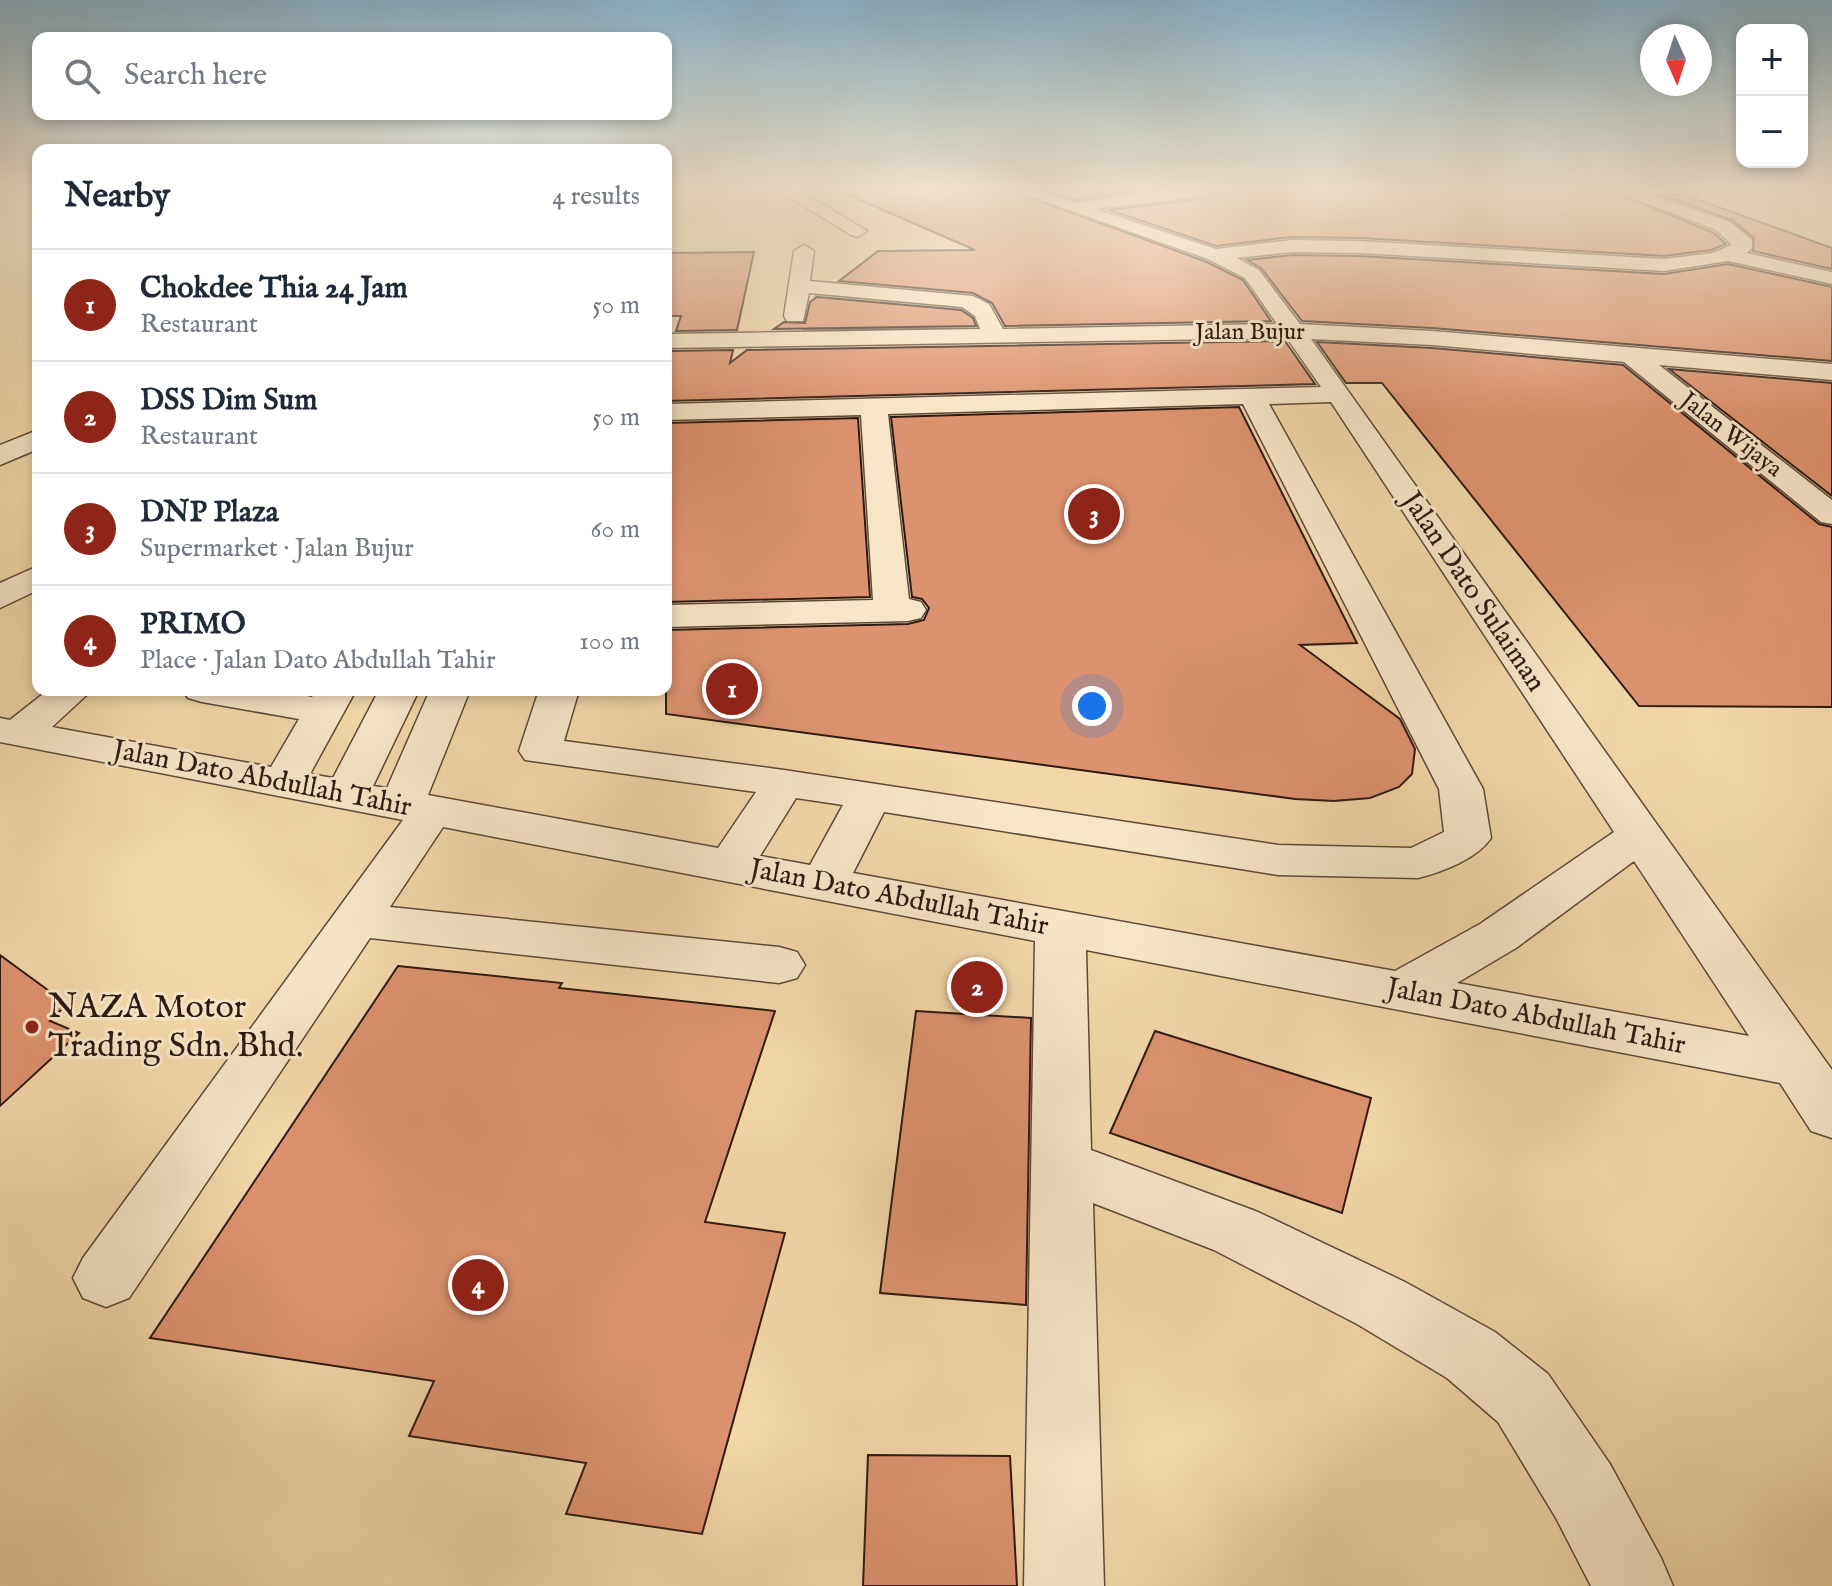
<!DOCTYPE html>
<meta charset="utf-8">
<style>
:root{--surface:#fff;--page:#f6f6f7;--text:#1f2937;--muted:#747a83;--line:#e0e1e3;--accent:#8f2418}
body{margin:0;font-family:"IM FELL English",serif;background:var(--page);color:var(--text)}
.controls{position:absolute;right:24px;top:24px;display:grid;overflow:hidden;border-radius:16px;box-shadow:0 4px 12px #0003}
.controls button{width:72px;height:72px;display:grid;place-items:center;padding:0;border:0;border-bottom:2px solid var(--line);background:var(--surface);color:var(--text);font:40px sans-serif}
.compass{position:absolute;left:1640px;top:24px;width:72px;height:72px;border-radius:50%;background:var(--surface);box-shadow:0 4px 12px #0003;rotate:177deg}
.you{position:absolute;left:1092px;top:706px;width:28px;height:28px;margin:-20px;border:6px solid #fff;border-radius:50%;background:#1a73e8;box-shadow:0 0 0 12px #1a73e833}
.badge{display:grid;place-items:center;width:52px;height:52px;border-radius:50%;background:var(--accent);color:#fff;font-size:26px;font-weight:700}
.pin{position:absolute;translate:-50% -50%;border:4px solid #fff;box-shadow:0 2px 8px #0006}
.list{margin:0;padding:0;list-style:none}
h2{display:flex;justify-content:space-between;align-items:center;height:104px;margin:0;padding:0 32px;font-size:34px}
h2 small{font-size:26px;font-weight:400;color:var(--muted)}
.list li{display:grid;grid-template-columns:52px 1fr auto;gap:24px;align-items:center;box-sizing:border-box;height:112px;padding:0 32px;border-top:2px solid var(--line)}
.list b{display:block;font-size:30px;white-space:nowrap}
.list p{margin:0;font-size:26px;white-space:nowrap;color:var(--muted)}
.list em{font-size:26px;font-style:normal;color:var(--muted)}
.icon{flex:none;width:44px;height:44px;fill:none;stroke:currentColor;stroke-width:2;stroke-linecap:round;stroke-linejoin:round}
.map{position:relative;flex:none;width:1832px;height:1586px;overflow:hidden}
.search{position:absolute;background:var(--surface);box-shadow:0 4px 12px #0003;left:32px;top:32px;width:640px;height:88px;display:flex;align-items:center;gap:20px;box-sizing:border-box;padding:0 28px;border-radius:16px;color:var(--muted);font-size:30px}
.panel{position:absolute;background:var(--surface);box-shadow:0 4px 12px #0003;left:32px;top:144px;width:640px;height:552px;border-radius:16px}
.map>svg:first-child{display:block}
.green{fill:#b8bf8a;stroke:#736c4e;stroke-width:2}
.building{fill:#dd926f;stroke:#2e1a13;stroke-width:2}
.lines{fill:none;stroke-linecap:round;stroke-linejoin:round}
.minor-casing{stroke:#5f4938;stroke-width:3}
.minor{fill:#f7e5c7;fill-rule:evenodd}
.poi-dot{fill:#8f2418;stroke:#f7e5c7;stroke-width:3}
.labels{text-anchor:middle;dominant-baseline:central;stroke-width:6;stroke-linejoin:round;paint-order:stroke}
.far-street-label{font-size:24px;fill:#2e1a13;stroke:#f7e5c7}
.street-label{font-size:28px;fill:#2e1a13;stroke:#f7e5c7}
.near-poi-label{font-size:34px;fill:#2e1a13;stroke:#f7e5c7;text-anchor:start}
</style>
<div class="map">
<svg width="1832" height="1586" viewBox="0 0 1832 1586">
<rect width="100%" height="100%" fill="#f2d7a9"/>
<filter id="stains"><feTurbulence type="fractalNoise" baseFrequency=".0025" numOctaves="4"/><feColorMatrix values="0 0 0 0 .2 0 0 0 0 .09 0 0 0 0 .02 0 0 0 .5 -.17"/></filter>
<radialGradient id="worn" r=".72"><stop offset=".6" stop-color="#630" stop-opacity="0"/><stop offset="1" stop-color="#630" stop-opacity=".3"/></radialGradient>
<path class="green" d="M 817,293 L 958,304 L 974,313 L 979,329 L 803,329 Z"/>
<g class="building">
<path d="M 837,190 L 1009,190 L 1207,262 L 1243,280 L 1271,321 L 1005,326 L 992,303 L 973,293 L 839,281 L 878,251 L 975,250 Z"/>
<path d="M 1048,190 L 1140,190 L 1076,200 Z"/>
<path d="M 1219,190 L 1610,190 L 1714,233 L 1726,244 L 1711,250 L 1664,256 L 1360,238 L 1292,237 L 1216,246 L 1109,210 L 1208,198 Z"/>
<path d="M 1682,194 L 1832,248 L 1832,269 L 1753,251 L 1754,238 L 1732,220 L 1662,195 Z"/>
<path d="M 754,252 L 737,330 L 676,331 L 681,316 L 666,316 L 666,253 Z"/>
<path d="M 1292,255 L 1360,256 L 1664,274 L 1728,264 L 1832,287 L 1832,361 L 1432,328 L 1302,321 L 1261,268 L 1247,260 Z"/>
<path d="M 817,297 L 961,310 L 973,318 L 976,326 L 774,329 L 784,322 L 805,323 L 810,302 Z"/>
<path d="M 1285,341 L 1315,384 L 666,401 L 666,362 L 670,351 L 733,350 L 730,363 L 747,350 Z"/>
<path d="M 1317,342 L 1432,348 L 1623,365 L 1819,524 L 1832,527 L 1832,707 L 1639,706 L 1382,383 L 1346,383 Z"/>
<path d="M 1669,369 L 1832,383 L 1832,496 Z"/>
<path d="M 1239,407 L 1357,643 L 1300,645 L 1400,719 L 1415,749 L 1412,774 L 1399,787 L 1370,798 L 1334,801 L 1295,799 L 666,714 L 666,630 L 908,624 L 924,620 L 929,608 L 922,599 L 912,597 L 891,417 Z"/>
<path d="M 858,418 L 870,597 L 666,602 L 666,423 Z"/>
<path d="M 0,955 L 67,1004 L 50,1021 L 79,1033 L 0,1106 Z"/>
<path d="M 398,966 L 562,983 L 559,988 L 775,1011 L 705,1222 L 785,1233 L 702,1534 L 566,1514 L 586,1463 L 409,1436 L 434,1381 L 150,1338 Z"/>
<path d="M 916,1011 L 1031,1018 L 1026,1305 L 880,1293 Z"/>
<path d="M 1155,1031 L 1371,1098 L 1342,1213 L 1110,1133 Z"/>
<path d="M 868,1455 L 1010,1456 L 1017,1586 L 863,1586 Z"/>
</g>
<g class="lines">
<g class="minor-casing">
<g id="minor">
<path d="M 778,190 L 799,190 L 867,231 L 858,237 L 851,235 Z"/>
<path d="M 1012,190 L 1038,190 L 1076,203 L 1162,190 L 1216,190 L 1208,195 L 1095,209 L 1216,249 L 1292,240 L 1360,241 L 1664,259 L 1712,253 L 1732,245 L 1716,230 L 1613,190 L 1638,190 L 1730,222 L 1752,240 L 1752,248 L 1747,253 L 1832,272 L 1832,284 L 1728,261 L 1664,271 L 1360,253 L 1292,252 L 1237,258 L 1259,270 L 1300,324 L 1432,331 L 1832,364 L 1832,380 L 1659,365 L 1832,500 L 1832,524 L 1821,522 L 1624,362 L 1432,345 L 1311,339 L 1832,1070 L 1832,1138 L 1811,1131 L 1780,1083 L 1086,950 L 1091,1150 L 1258,1212 L 1405,1282 L 1495,1332 L 1548,1374 L 1610,1464 L 1661,1558 L 1673,1586 L 1591,1586 L 1556,1518 L 1498,1422 L 1447,1378 L 1357,1324 L 1214,1250 L 1093,1203 L 1104,1586 L 1024,1586 L 1035,941 L 443,827 L 390,907 L 779,947 L 797,952 L 805,965 L 797,978 L 779,983 L 370,938 L 129,1298 L 106,1307 L 83,1298 L 73,1278 L 83,1258 L 403,820 L 0,742 L 0,718 L 10,720 L 48,690 L 92,690 L 52,727 L 271,767 L 299,719 L 202,702 L 188,698 L 182,690 L 272,690 L 312,697 L 316,690 L 356,690 L 310,774 L 333,778 L 379,690 L 419,690 L 373,786 L 387,788 L 430,690 L 470,690 L 428,795 L 718,848 L 756,792 L 525,760 L 519,751 L 539,690 L 579,690 L 564,741 L 784,770 L 1278,845 L 1411,848 L 1444,832 L 1439,789 L 1243,404 L 888,414 L 909,599 L 921,602 L 926,610 L 921,618 L 908,621 L 666,627 L 666,605 L 873,600 L 861,415 L 666,420 L 666,404 L 1321,387 L 1287,338 L 666,348 L 666,334 L 980,329 L 975,316 L 962,307 L 809,293 L 803,321 L 787,321 L 784,316 L 794,251 L 804,245 L 814,251 L 810,281 L 973,296 L 989,304 L 1003,329 L 1277,324 L 1245,278 L 1208,259 ZM 1331,402 L 1614,832 L 1480,924 L 1395,971 L 853,873 L 884,812 L 1278,875 L 1418,878 C 1442,872 1477,859 1491,838 L 1483,789 L 1269,404 ZM 796,798 L 843,805 L 810,865 L 760,856 ZM 1634,861 L 1749,1036 L 1457,983 L 1516,948 Z"/>
<path d="M 38,430 L 38,449 L 0,465 L 0,445 Z"/>
<path d="M 38,566 L 38,590 L 0,608 L 0,583 Z"/>
</g>
</g>
<use href="#minor" class="minor"/>
</g>
<linearGradient id="sky" x2="0" y2="1"><stop stop-color="#89b6d0"/><stop offset="0.46" stop-color="#f9edd8"/><stop offset="1" stop-color="#f9edd8" stop-opacity="0"/></linearGradient>
<rect width="1832" height="412" fill="url(#sky)"/>
<circle class="poi-dot" cx="32" cy="1027" r="8"/>
<g class="labels">
<g class="far-street-label">
<text x="1250" y="332">Jalan Bujur</text>
<text transform="translate(1731 435) rotate(38)">Jalan Wijaya</text>
</g>
<g class="street-label">
<text transform="translate(1473 592) rotate(56)">Jalan Dato Sulaiman</text>
<text transform="translate(262 779) rotate(11)">Jalan Dato Abdullah Tahir</text>
<text transform="translate(899 898) rotate(11)">Jalan Dato Abdullah Tahir</text>
<text transform="translate(1536 1017) rotate(11)">Jalan Dato Abdullah Tahir</text>
</g>
<g class="near-poi-label">
<text x="48" y="1007">NAZA Motor<tspan x="48" dy="39">Trading Sdn. Bhd.</tspan></text>
</g>
</g>
<rect width="100%" height="100%" filter="url(#stains)"/>
<rect width="100%" height="100%" fill="url(#worn)"/>
</svg>
<div class="controls">
<button>+</button>
<button>−</button>
</div>
<svg class="compass" viewBox="-18 -18 36 36"><path d="M0-13l5 13h-10z" fill="#e53935"/><path d="M0 13l5-13h-10z" fill="#747a83"/></svg>
<div class="you"></div>
<div class="pin badge" style="left:732px;top:689px">1</div>
<div class="pin badge" style="left:977px;top:987px">2</div>
<div class="pin badge" style="left:1094px;top:514px">3</div>
<div class="pin badge" style="left:478px;top:1285px">4</div>
<div class="search"><svg class="icon" aria-label="search" viewBox="0 0 24 24"><circle cx="10" cy="10" r="6"/><path d="M15 15l6 6"/></svg>Search here</div>
<section class="panel">
<h2>Nearby<small>4 results</small></h2>
<ul class="list">
<li><span class="badge">1</span><div><b>Chokdee Thia 24 Jam</b><p>Restaurant</p></div><em>50 m</em></li>
<li><span class="badge">2</span><div><b>DSS Dim Sum</b><p>Restaurant</p></div><em>50 m</em></li>
<li><span class="badge">3</span><div><b>DNP Plaza</b><p>Supermarket · Jalan Bujur</p></div><em>60 m</em></li>
<li><span class="badge">4</span><div><b>PRIMO</b><p>Place · Jalan Dato Abdullah Tahir</p></div><em>100 m</em></li>
</ul>
</section>
</div>
